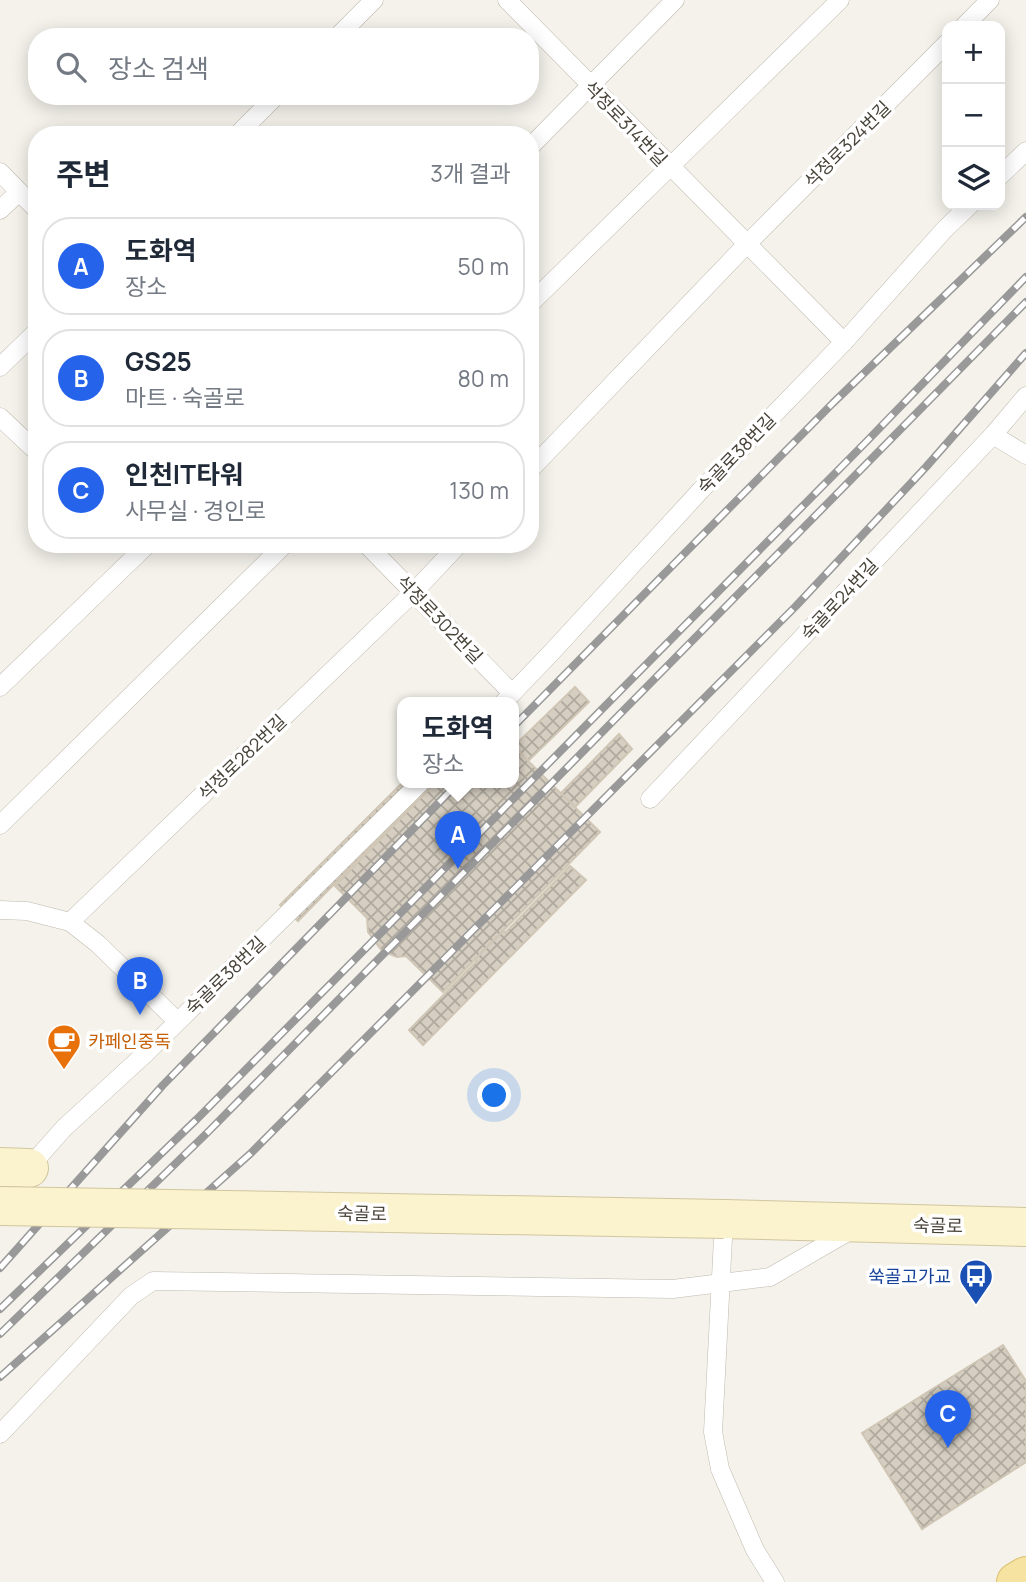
<!DOCTYPE html>
<html lang="ko">
<meta charset="utf-8">
<style>
:root{--surface:#fff;--page:#f6f6f7;--text:#1f2937;--muted:#747a83;--line:#e0e1e3;--accent:#2563eb}
body{margin:0;font-family:Manrope,"Noto Sans KR",sans-serif;background:var(--page);color:var(--text)}
.controls{position:absolute;right:21px;top:21px;display:grid;overflow:hidden;border-radius:14px;box-shadow:0 4px 18px #0003}
.controls button{width:63px;height:63px;display:grid;place-items:center;padding:0;border:0;border-bottom:2px solid var(--line);background:var(--surface);color:var(--text);font:35px sans-serif}
.you{position:absolute;left:495px;top:1096px;width:24px;height:24px;margin:-18px;border:5px solid #fff;border-radius:50%;background:#1a73e8;box-shadow:0 0 0 10px #1a73e833}
.badge{display:grid;place-items:center;width:46px;height:46px;border-radius:50%;background:var(--accent);color:#fff;font-size:23px;font-weight:700}
.pin{position:absolute;translate:-50% -58px;filter:drop-shadow(0 2px 4px #0008)}
.pin::after{content:'';position:absolute;top:37px;width:24px;height:21px;background:inherit;clip-path:polygon(0 0,100% 0,50% 100%)}
.popup{position:absolute;left:397px;top:697px;width:122px;height:91px;box-sizing:border-box;display:grid;place-content:center;border-radius:14px;background:var(--surface);filter:drop-shadow(0 2px 5px #0005);font-size:23px;white-space:nowrap;color:var(--muted)}
.popup b{font-size:26px;color:var(--text)}
.popup::after{content:'';position:absolute;left:50%;top:100%;margin-left:-14px;border:14px solid transparent;border-top-color:var(--surface)}
.list{margin:0;padding:0;list-style:none}
h2{display:flex;justify-content:space-between;align-items:center;height:91px;margin:0;padding:0 28px;font-size:30px}
h2 small{font-size:23px;font-weight:400;color:var(--muted)}
.list li{display:grid;grid-template-columns:46px 1fr auto;gap:21px;align-items:center;box-sizing:border-box;height:98px;margin:0 14px 14px;padding:0 14px;border:2px solid var(--line);border-radius:28px}
.list b{display:block;font-size:26px;white-space:nowrap}
.list p{margin:0;font-size:23px;white-space:nowrap;color:var(--muted)}
.list em{font-size:23px;font-style:normal;color:var(--muted)}
.icon{flex:none;width:38px;height:38px;fill:none;stroke:currentColor;stroke-width:2;stroke-linecap:round;stroke-linejoin:round}
.map{position:relative;flex:none;width:1026px;height:1582px;overflow:hidden}
.search{position:absolute;background:var(--surface);box-shadow:0 4px 18px #0003;left:28px;top:28px;width:511px;height:77px;display:flex;align-items:center;gap:18px;box-sizing:border-box;padding:0 24px;border-radius:28px;color:var(--muted);font-size:26px}
.panel{position:absolute;background:var(--surface);box-shadow:0 4px 18px #0003;left:28px;top:126px;width:511px;height:427px;border-radius:28px}
.map>svg:first-child{display:block}
.building{fill:url(#building-cross-hatch);stroke:#d0c6b5;stroke-width:2}
.lines{fill:none;stroke-linecap:round;stroke-linejoin:round}
.service-casing{stroke:#bfbaae;stroke-width:19}
.secondary-casing{stroke:#d1c69e;stroke-width:40}
.primary-casing{stroke:#dcc171;stroke-width:40}
.service{stroke:#fff;stroke-width:18}
.secondary{stroke:#fbf2ce;stroke-width:38}
.primary{stroke:#f7e3a1;stroke-width:38}
.rail-casing{stroke:#999;stroke-width:8}
.rail{stroke:#fff;stroke-width:5;stroke-dasharray:16;stroke-linecap:butt}
.secondary-bridge-casing{stroke:#d1c69e;stroke-width:40;stroke-linecap:butt}
.secondary-bridge{stroke:#fbf2ce;stroke-width:38}
.labels{text-anchor:middle;dominant-baseline:central;stroke-width:7;stroke-linejoin:round;paint-order:stroke}
.street-label{font-size:18px;fill:#484339;stroke:#fff}
.food-label{font-size:18px;fill:#c56008;stroke:#fff;text-anchor:start}
.transit-label{font-size:18px;fill:#164399;stroke:#fff;text-anchor:end}
</style>
<div class="map">
<svg width="1026" height="1582" viewBox="0 0 1026 1582">
<defs>
<pattern id="building-cross-hatch" width="8" height="8" patternUnits="userSpaceOnUse" patternTransform="scale(1.75)"><rect width="8" height="8" fill="#d5cec1"/><path d="M0 0l8 8M0 8l8-8" fill="none" stroke="#afa99e"/></pattern>
</defs>
<rect width="100%" height="100%" fill="#f4f2eb"/>
<g class="building">
<path d="M 575,687 L 589,702 L 528,761 L 514,746 Z"/>
<path d="M 619,734 L 632,749 L 575,807 L 561,793 Z"/>
<path d="M 514,747 L 600,832 L 443,992 L 406,956 L 397,957 L 382,951 L 368,932 L 367,918 L 335,886 L 435,783 L 514,783 Z"/>
<path d="M 402,783 L 433,783 L 298,921 L 280,905 Z"/>
<path d="M 570,866 L 586,880 L 423,1045 L 409,1030 L 477,961 L 475,959 L 503,931 L 505,933 Z"/>
<path d="M 1003,1345 L 1026,1381 L 1026,1462 L 922,1529 L 862,1433 Z"/>
</g>
<g class="lines">
<g class="service-casing">
<g id="service">
<path d="M 507,0 L 844,342"/>
<path d="M 964,26 L 990,0"/>
<path d="M 337,37 L 374,0"/>
<path d="M 237,135 L 276,96"/>
<path d="M 530,147 L 675,0"/>
<path d="M 0,172 L 37,210"/>
<path d="M 1000,176 L 1026,151"/>
<path d="M 0,210 L 19,192"/>
<path d="M 530,304 L 840,0"/>
<path d="M 0,367 L 37,331"/>
<path d="M 0,417 L 37,452"/>
<path d="M 993,435 L 1026,455"/>
<path d="M 530,470 L 746,245 L 947,43"/>
<path d="M 366,544 L 512,693"/>
<path d="M 0,687 L 148,544"/>
<path d="M 503,703 L 550,654 L 701,490 L 844,342 L 944,230 L 970,205"/>
<path d="M 650,799 L 993,435 L 1026,396"/>
<path d="M 0,825 L 285,544"/>
<path d="M 0,910 L 27,911 L 70,922 L 98,944 L 177,1021"/>
<path d="M 70,922 L 414,592 L 459,544"/>
<path d="M 26,1171 L 64,1128 L 146,1053 L 420,783"/>
<path d="M 724,1219 L 713,1432 L 720,1469 L 755,1550 L 775,1582"/>
<path d="M 0,1434 L 131,1296 L 153,1281 L 673,1289 L 770,1277 L 853,1229"/>
</g>
</g>
<g class="secondary-casing">
<g id="secondary">
<path d="M 0,1167 L 29,1168"/>
<path d="M 724,1219 L 1026,1227"/>
</g>
</g>
<g class="primary-casing">
<path id="primary" d="M 1016,1582 L 1026,1576"/>
</g>
<use href="#service" class="service"/>
<use href="#secondary" class="secondary"/>
<use href="#primary" class="primary"/>
<g class="rail-casing">
<g id="rail">
<path d="M 514,726 L 833,403 L 1026,217"/>
<path d="M 0,1268 L 163,1085 L 458,783"/>
<path d="M 0,1309 L 197,1119 L 867,441 L 1026,277"/>
<path d="M 0,1334 L 209,1131 L 1026,302"/>
<path d="M 0,1377 L 250,1154 L 796,606 L 926,467 L 1026,353"/>
</g>
</g>
<use href="#rail" class="rail"/>
<g class="secondary-bridge-casing">
<path id="secondary-bridge" d="M 0,1206 L 724,1219"/>
</g>
<use href="#secondary-bridge" class="secondary-bridge"/>
</g>
<defs>
<g id="cafe-pin" transform="scale(1.75)"><path d="M0 17L-7.5 6A9.5 9.5 0 1 1 7.5 6Z" fill="#e8710a" stroke="#fff"/><path d="M-5.5-4.5H6V0H3Q3 3.5 0 3.5H-2.5Q-5.5 3.5-5.5 0ZM3-3.2v2h1.7v-2ZM-6 4.5H4V6H-6Z" fill="#fff"/></g>
<g id="bus-pin" transform="scale(1.75)"><path d="M0 17L-7.5 6A9.5 9.5 0 1 1 7.5 6Z" fill="#1a4fb4" stroke="#fff"/><path d="M-5-6H5V4H4V6H2V4H-2V6H-4V4H-5ZM-3.5-4V0h7V-4ZM-3.5 1.2v1.5H-2V1.2ZM2 1.2v1.5H3.5V1.2Z" fill="#fff"/></g>
</defs>
<g fill-rule="evenodd">
<use href="#cafe-pin" x="64" y="1041"/>
<use href="#bus-pin" x="976" y="1276"/>
</g>
<g class="labels">
<g class="street-label">
<text transform="translate(626 123) rotate(46)">석정로314번길</text>
<text transform="translate(847 144) rotate(-45)">석정로324번길</text>
<text transform="translate(736 453) rotate(-46)">숙골로38번길</text>
<text transform="translate(839 599) rotate(-47)">숙골로24번길</text>
<text transform="translate(440 619) rotate(46)">석정로302번길</text>
<text transform="translate(242 757) rotate(-44)">석정로282번길</text>
<text transform="translate(225 975) rotate(-44)">숙골로38번길</text>
<text transform="translate(362 1213) rotate(1)">숙골로</text>
<text transform="translate(938 1225) rotate(1)">숙골로</text>
</g>
<g class="food-label">
<text x="88" y="1041">카페인중독</text>
</g>
<g class="transit-label">
<text x="951" y="1276">쑥골고가교</text>
</g>
</g>
</svg>
<div class="controls">
<button>+</button>
<button>−</button>
<button><svg class="icon" aria-label="layers" viewBox="0 0 24 24"><path d="M12 4l9 5-9 5-9-5zM3 14l9 5 9-5"/></svg></button>
</div>
<div class="you"></div>
<div class="pin badge" style="left:458px;top:869px">A</div>
<div class="popup"><b>도화역</b>장소</div>
<div class="pin badge" style="left:140px;top:1015px">B</div>
<div class="pin badge" style="left:948px;top:1448px">C</div>
<div class="search"><svg class="icon" aria-label="search" viewBox="0 0 24 24"><circle cx="10" cy="10" r="6"/><path d="M15 15l6 6"/></svg>장소 검색</div>
<section class="panel">
<h2>주변<small>3개 결과</small></h2>
<ul class="list">
<li><span class="badge">A</span><div><b>도화역</b><p>장소</p></div><em>50 m</em></li>
<li><span class="badge">B</span><div><b>GS25</b><p>마트 · 숙골로</p></div><em>80 m</em></li>
<li><span class="badge">C</span><div><b>인천IT타워</b><p>사무실 · 경인로</p></div><em>130 m</em></li>
</ul>
</section>
</div>
